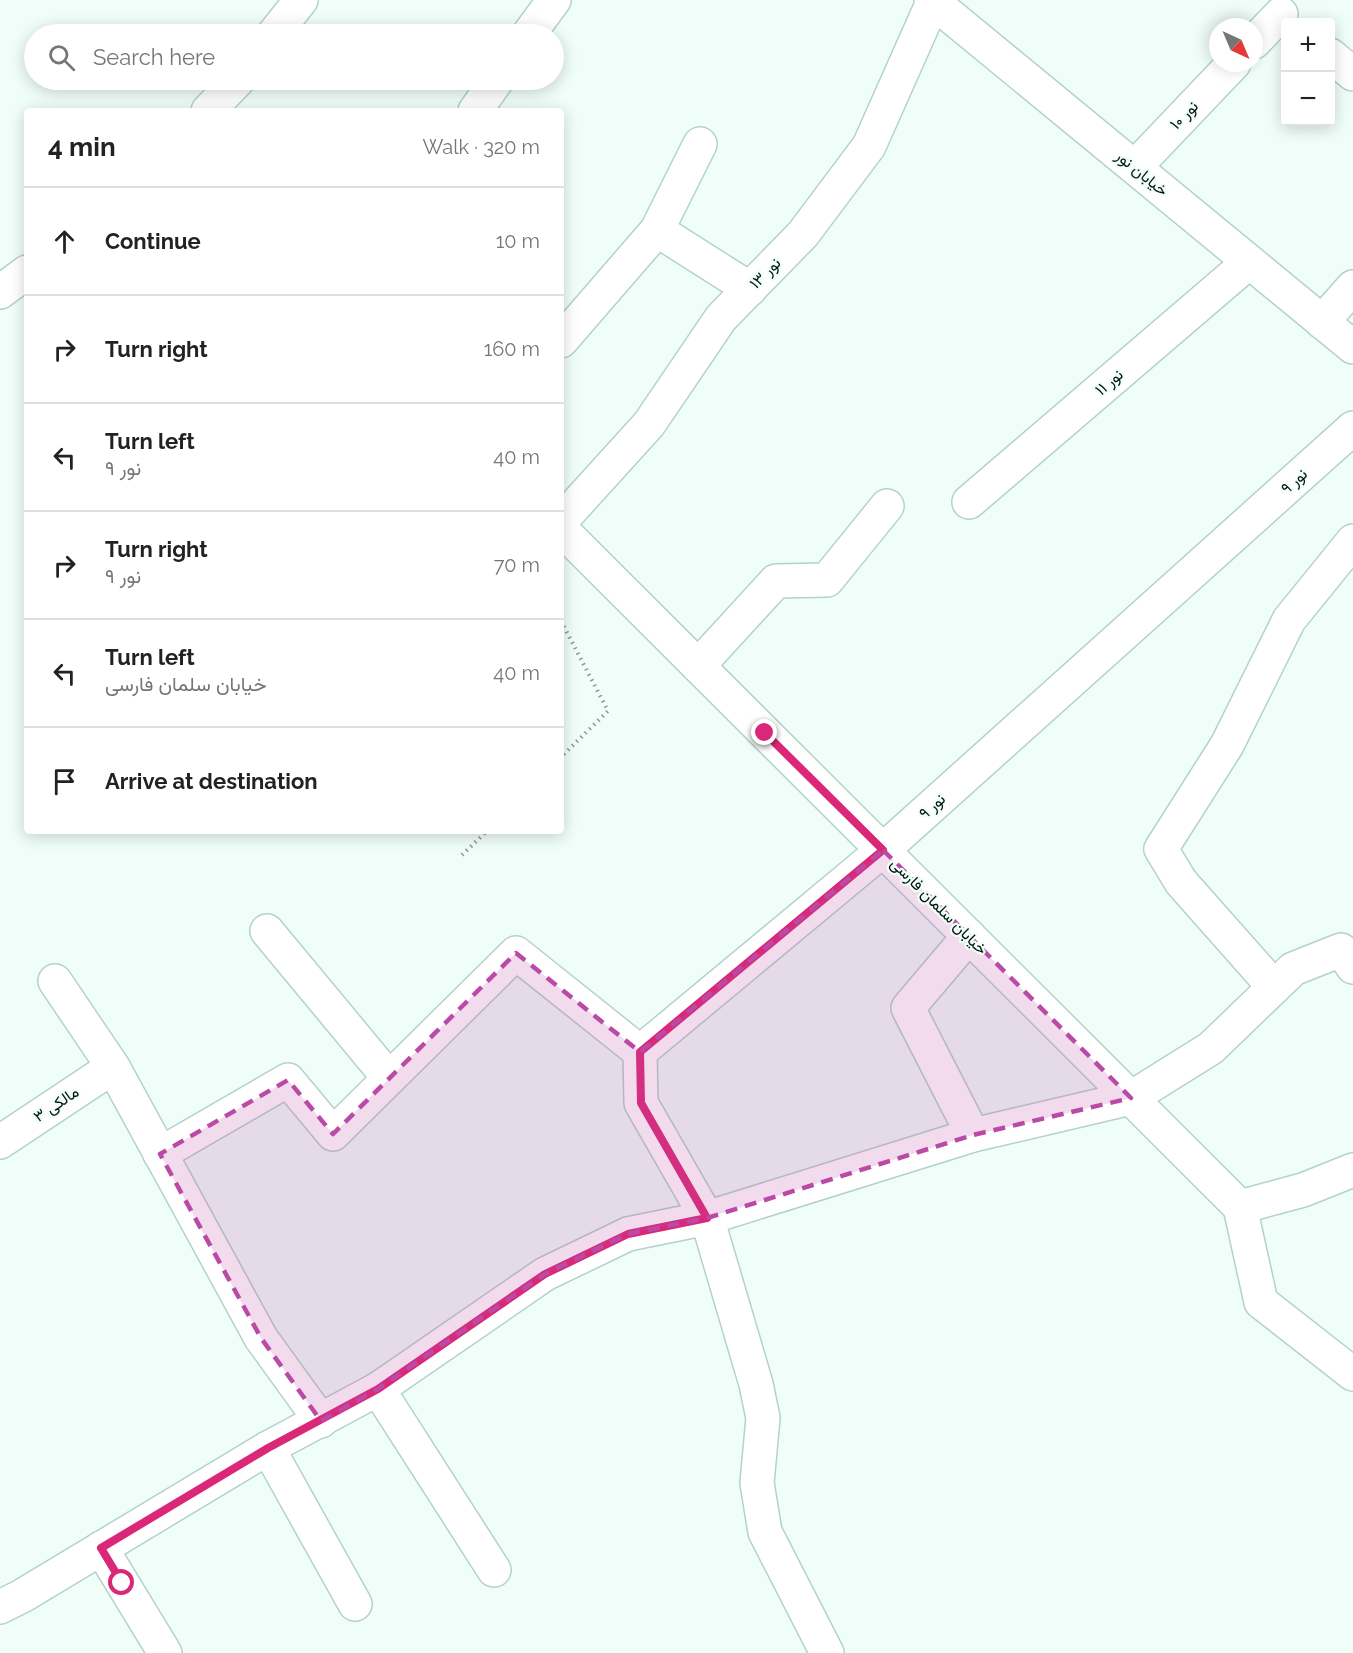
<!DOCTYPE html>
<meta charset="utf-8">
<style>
:root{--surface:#fff;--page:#f6f6f6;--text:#222;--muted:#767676;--line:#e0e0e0}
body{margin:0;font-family:Raleway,Vazirmatn,sans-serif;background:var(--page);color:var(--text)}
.controls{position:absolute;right:18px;top:18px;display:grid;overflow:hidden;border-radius:6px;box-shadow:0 3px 15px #0003}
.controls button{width:54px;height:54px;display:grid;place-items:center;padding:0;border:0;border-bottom:2px solid var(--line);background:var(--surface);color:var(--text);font:30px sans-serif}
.compass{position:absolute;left:1209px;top:18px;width:54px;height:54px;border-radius:50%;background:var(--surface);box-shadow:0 3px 15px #0003;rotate:136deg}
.stop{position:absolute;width:18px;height:18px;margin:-14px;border:4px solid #db2777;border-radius:50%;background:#fff}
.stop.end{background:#db2777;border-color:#fff;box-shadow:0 2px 6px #0008}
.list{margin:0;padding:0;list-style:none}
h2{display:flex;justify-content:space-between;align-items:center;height:78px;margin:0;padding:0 24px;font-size:26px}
h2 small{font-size:20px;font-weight:400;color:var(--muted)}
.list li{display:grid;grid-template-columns:39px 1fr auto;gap:18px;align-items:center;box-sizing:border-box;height:108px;padding:0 24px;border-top:2px solid var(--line)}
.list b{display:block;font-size:22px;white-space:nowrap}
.list p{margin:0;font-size:20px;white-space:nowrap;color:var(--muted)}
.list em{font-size:20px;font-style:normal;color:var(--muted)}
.icon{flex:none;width:33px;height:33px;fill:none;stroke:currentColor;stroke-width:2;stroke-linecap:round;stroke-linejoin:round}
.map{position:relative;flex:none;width:1353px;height:1653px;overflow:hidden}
.search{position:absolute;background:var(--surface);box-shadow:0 3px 15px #0003;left:24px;top:24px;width:540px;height:66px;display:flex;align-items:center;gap:15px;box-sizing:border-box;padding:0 21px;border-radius:33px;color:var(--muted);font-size:22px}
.panel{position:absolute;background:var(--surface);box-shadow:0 3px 15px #0003;left:24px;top:108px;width:540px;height:726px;border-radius:6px}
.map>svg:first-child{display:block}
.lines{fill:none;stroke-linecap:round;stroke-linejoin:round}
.street-casing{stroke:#b3d3c8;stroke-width:36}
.secondary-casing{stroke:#b3d3c8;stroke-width:36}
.path{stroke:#8e9a96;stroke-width:4;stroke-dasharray:1.5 4.5;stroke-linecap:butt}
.street{stroke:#fff;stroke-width:33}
.secondary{stroke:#fff;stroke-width:33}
.route{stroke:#db2777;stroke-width:8}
.marked{fill:#bb4aa6;fill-opacity:0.2;stroke:#bb4aa6;stroke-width:4.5;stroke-dasharray:12 8;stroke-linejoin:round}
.labels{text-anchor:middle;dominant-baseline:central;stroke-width:4.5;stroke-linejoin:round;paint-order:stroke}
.street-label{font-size:16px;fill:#07120f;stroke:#f0fef9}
</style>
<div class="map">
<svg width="1353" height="1653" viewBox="0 0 1353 1653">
<rect width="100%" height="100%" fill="#f0fef9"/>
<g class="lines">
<g class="street-casing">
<g id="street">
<path d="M 529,34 L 554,0"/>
<path d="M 1254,42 L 1281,14"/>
<path d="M 1330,55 L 1353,74"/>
<path d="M 475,111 L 497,80"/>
<path d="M 1135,167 L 1234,63"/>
<path d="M 657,230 L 750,289"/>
<path d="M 1322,322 L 1353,287"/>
<path d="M 561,341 L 657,230 L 700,144"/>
<path d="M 969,502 L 1249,262"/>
<path d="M 561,521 L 649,424 L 721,318 L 803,234 L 869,146 L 933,2"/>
<path d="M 561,529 L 1240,1207"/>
<path d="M 698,666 L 776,581 L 827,580 L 887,506"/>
<path d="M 267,931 L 389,1078"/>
<path d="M 969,936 L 908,1008 L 973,1135"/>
<path d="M 55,981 L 113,1067 L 261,1338 L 321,1421"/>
<path d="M 1274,987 L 1181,882 L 1161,849 L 1227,745 L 1289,620 L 1353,541"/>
<path d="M 0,1142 L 113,1067"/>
<path d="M 160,1154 L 288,1080 L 333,1134 L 516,953 L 640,1052"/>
<path d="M 1240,1207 L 1261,1302 L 1353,1374"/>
<path d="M 1240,1207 L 1303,1190 L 1353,1170"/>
<path d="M 378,1389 L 494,1570"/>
<path d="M 268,1448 L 355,1604"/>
<path d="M 101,1548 L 165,1653"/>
<path d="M 0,1607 L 22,1596 L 268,1448 L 378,1389 L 545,1274 L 628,1234 L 707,1218 L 973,1135 L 1131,1098 L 1211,1048 L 1293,969 L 1341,950 L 1353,967"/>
<path d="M 827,1653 L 765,1532 L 757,1483 L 763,1418 L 756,1384 L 707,1218 L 641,1103 L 640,1052 L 883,850 L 1353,428"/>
</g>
</g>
<g class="secondary-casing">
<g id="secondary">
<path d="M 931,0 L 1353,347"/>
<path d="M 274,34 L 301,0"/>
<path d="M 208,111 L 238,80"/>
<path d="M 0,292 L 27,272"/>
</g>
</g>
<g class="path">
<path d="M 561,621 L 608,711 L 561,757"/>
<path d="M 462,855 L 487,831"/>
</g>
<use href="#street" class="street"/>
<use href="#secondary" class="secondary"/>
</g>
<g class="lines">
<path class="route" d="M 122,1583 L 101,1548 L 268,1448 L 378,1389 L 545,1274 L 628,1234 L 707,1218 L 641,1103 L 640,1052 L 883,850 L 765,733"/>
</g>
<path class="marked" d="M 883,850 L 1131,1098 L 973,1135 L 707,1218 L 628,1234 L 545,1274 L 378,1389 L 321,1421 L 261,1338 L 160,1154 L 288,1080 L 333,1134 L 516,953 L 640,1052 Z"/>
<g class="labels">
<g class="street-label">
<text transform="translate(1184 115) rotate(-46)">نور ۱۰</text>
<text transform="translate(1142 173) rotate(39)">خیابان نور</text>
<text transform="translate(765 273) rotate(-45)">نور ۱۳</text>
<text transform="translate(1109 382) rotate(-41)">نور ۱۱</text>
<text transform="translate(1294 481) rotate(-42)">نور ۹</text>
<text transform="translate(932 806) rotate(-42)">نور ۹</text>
<text transform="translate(939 906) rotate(45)">خیابان سلمان فارسی</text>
<text transform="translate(56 1104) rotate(-34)">مالکی ۳</text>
</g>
</g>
</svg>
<div class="controls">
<button>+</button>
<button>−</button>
</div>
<svg class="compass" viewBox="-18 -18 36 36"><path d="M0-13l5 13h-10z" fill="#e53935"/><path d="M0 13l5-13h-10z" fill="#767676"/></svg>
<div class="stop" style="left:122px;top:1583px"></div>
<div class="stop end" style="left:765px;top:733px"></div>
<div class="search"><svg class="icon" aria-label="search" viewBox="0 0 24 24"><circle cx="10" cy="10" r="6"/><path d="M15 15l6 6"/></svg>Search here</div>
<section class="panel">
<h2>4 min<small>Walk · 320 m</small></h2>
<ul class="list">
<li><svg class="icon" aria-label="ahead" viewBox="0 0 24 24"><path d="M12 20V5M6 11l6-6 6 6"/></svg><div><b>Continue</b></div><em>10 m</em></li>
<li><svg class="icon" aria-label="right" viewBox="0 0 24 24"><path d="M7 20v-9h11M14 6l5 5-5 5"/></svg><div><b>Turn right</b></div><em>160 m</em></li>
<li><svg class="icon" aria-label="left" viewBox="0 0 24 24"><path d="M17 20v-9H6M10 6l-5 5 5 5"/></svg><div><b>Turn left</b><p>نور ۹</p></div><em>40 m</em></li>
<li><svg class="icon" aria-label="right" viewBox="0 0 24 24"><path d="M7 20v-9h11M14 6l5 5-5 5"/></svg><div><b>Turn right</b><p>نور ۹</p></div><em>70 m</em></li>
<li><svg class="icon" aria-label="left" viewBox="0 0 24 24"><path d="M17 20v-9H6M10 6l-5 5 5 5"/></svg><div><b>Turn left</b><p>خیابان سلمان فارسی</p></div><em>40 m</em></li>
<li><svg class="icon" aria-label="arrive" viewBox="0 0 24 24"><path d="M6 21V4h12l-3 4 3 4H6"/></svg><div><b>Arrive at destination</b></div></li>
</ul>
</section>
</div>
